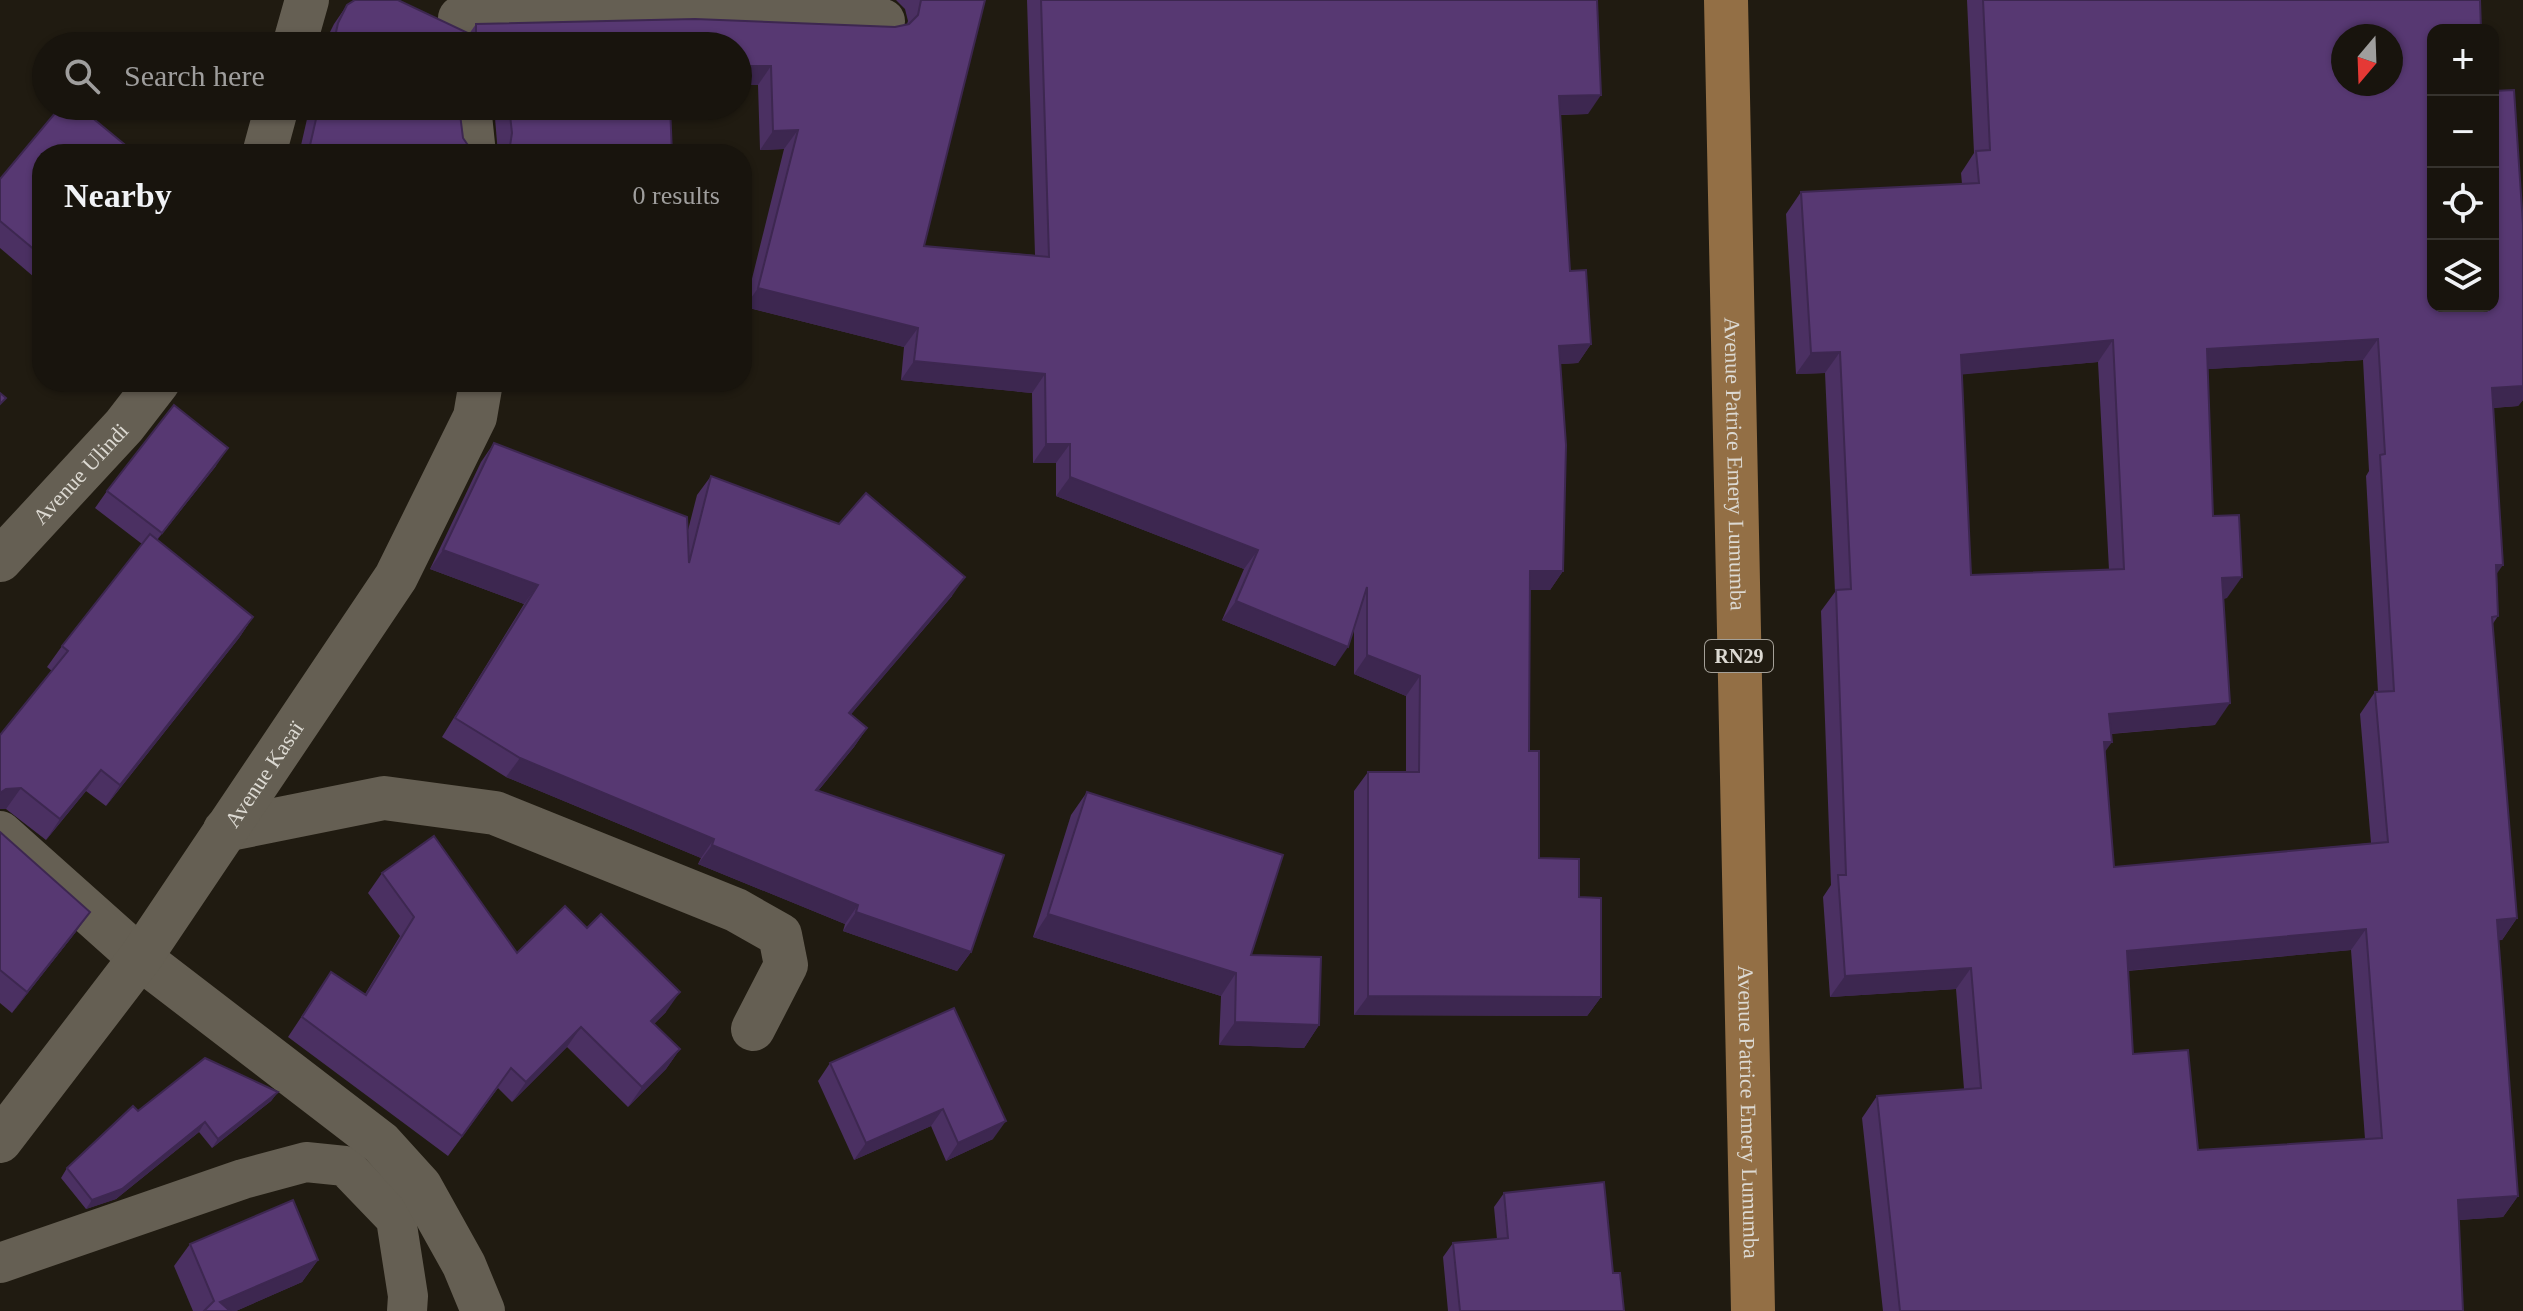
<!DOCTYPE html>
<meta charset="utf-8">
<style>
:root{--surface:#18140d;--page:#211d16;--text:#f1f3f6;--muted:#9f9e9d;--line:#36332e}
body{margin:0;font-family:Georgia,serif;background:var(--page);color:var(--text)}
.controls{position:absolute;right:24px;top:24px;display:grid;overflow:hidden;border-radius:16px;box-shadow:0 2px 6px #0004}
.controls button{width:72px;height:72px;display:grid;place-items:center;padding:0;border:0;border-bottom:2px solid var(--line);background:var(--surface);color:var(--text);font:40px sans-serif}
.compass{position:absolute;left:2331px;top:24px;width:72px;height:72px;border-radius:50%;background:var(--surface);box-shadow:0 2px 6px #0004;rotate:199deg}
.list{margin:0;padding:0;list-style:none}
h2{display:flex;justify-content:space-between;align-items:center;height:104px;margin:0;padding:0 32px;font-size:34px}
h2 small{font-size:26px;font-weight:400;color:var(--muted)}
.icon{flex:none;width:44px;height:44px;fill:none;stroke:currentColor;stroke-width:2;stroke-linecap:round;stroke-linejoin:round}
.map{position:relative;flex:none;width:2523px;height:1311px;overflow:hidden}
.search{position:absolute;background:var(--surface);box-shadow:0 2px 6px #0004;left:32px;top:32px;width:720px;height:88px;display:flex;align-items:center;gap:20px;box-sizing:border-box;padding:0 28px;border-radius:44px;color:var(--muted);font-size:30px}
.panel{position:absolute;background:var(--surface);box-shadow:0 2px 6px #0004;left:32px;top:144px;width:720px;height:248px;border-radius:32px}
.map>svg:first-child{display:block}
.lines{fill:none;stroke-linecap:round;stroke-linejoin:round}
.service{stroke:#655f53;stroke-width:40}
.minor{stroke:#655f53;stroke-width:44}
.primary{stroke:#936f45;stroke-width:44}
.wall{fill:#4b3062;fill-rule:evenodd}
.shaded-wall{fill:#3d2750}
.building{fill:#573872;stroke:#3d2750;stroke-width:2;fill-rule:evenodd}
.labels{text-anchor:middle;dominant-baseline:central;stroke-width:6;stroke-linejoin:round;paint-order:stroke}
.shield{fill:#201b11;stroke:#a4a098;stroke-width:2}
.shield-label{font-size:20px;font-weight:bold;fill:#dcd9d2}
.street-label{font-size:22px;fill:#dcd9d2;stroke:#201b11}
</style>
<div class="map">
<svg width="2523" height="1311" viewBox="0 0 2523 1311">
<rect width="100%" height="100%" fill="#201b11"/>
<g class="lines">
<path class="service" d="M 0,1263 L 243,1179 L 306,1162 L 345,1166 L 396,1219 L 408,1296 L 407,1311"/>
<g class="minor">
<path d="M 460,18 L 682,13 L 883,21"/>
<path d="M 294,46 L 307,0"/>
<path d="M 469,106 L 474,154"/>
<path d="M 264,154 L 277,106"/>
<path id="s1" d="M 0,560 L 124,426 L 158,382"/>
<path d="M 225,830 L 384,798 L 495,813 L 736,910 L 780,935 L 786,965 L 753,1029"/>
<path d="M 0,833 L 140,958 L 381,1143 L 420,1186 L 464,1265 L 483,1311"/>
<path id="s2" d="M 0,1141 L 140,958 L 396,577 L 475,417 L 481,382"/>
</g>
<path class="primary" id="s3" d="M 1726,0 L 1753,1311"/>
</g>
<g class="wall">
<path d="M 896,0 L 985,0 L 924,246 L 1035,255 L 1027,0 L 1597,0 L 1588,114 L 1560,115 L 1570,271 L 1591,344 L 1578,363 L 1560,364 L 1563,571 L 1550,590 L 1530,590 L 1529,751 L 1539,858 L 1579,897 L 1601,997 L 1587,1016 L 1354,1015 L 1354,791 L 1368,772 L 1406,772 L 1406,696 L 1354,674 L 1354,629 L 1335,666 L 1222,620 L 1244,569 L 1056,496 L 1056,463 L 1033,463 L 1032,393 L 901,380 L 904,347 L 745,307 L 784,149 L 760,150 L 758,85 L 738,85 L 738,46 L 323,46 L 334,24 L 347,5 L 469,34 L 476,24 L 895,27 L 907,24 L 908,21 L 905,9 Z"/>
<path d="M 1967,0 L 2480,0 L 2433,30 L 2523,225 L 2523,400 L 2518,406 L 2493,408 L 2498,616 L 2492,625 L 2517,918 L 2502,940 L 2498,940 L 2518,1196 L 2503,1217 L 2459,1220 L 2463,1311 L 1883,1311 L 1862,1118 L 1877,1096 L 1964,1089 L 1956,989 L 1830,997 L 1823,897 L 1831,885 L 1821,611 L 1835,592 L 1825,373 L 1796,374 L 1786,214 L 1801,192 L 1962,184 L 1961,173 L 1974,153 ZM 2363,360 L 2369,471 L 2366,476 L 2378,692 L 2375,692 L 2360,714 L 2371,843 L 2114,867 L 2105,752 L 2111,734 L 2215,725 L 2223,599 L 2227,598 L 2213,516 L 2208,369 ZM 2098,362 L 2109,570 L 1971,575 L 1962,374 ZM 2351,950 L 2365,1139 L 2198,1150 L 2133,1054 L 2128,971 Z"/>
<path d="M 310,106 L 459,106 L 463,138 L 474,154 L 299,154 Z"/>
<path d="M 494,106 L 670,106 L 672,154 L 498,154 Z"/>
<path d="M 42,154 L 42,268 L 34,277 L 0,248 L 0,179 Z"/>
<path d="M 494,443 L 687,534 L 697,495 L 711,476 L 952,596 L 851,714 L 867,728 L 854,747 L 818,791 L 971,952 L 957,971 L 843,931 L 845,924 L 698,864 L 701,858 L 506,777 L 442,737 L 524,604 L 430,569 L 481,462 Z"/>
<path d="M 216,466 L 157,540 L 253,617 L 239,638 L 106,806 L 86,791 L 46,840 L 6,809 L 0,809 L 0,735 L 52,671 L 47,667 L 62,646 L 142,544 L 95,508 L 107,491 Z"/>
<path d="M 1087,792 L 1251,955 L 1319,1025 L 1304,1048 L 1219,1045 L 1221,996 L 1033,937 L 1071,815 Z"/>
<path d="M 0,832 L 90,912 L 75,933 L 12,1013 L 0,1003 Z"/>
<path d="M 382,873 L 517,953 L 666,1012 L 654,1024 L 680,1049 L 666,1069 L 628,1107 L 567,1047 L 512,1102 L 498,1088 L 448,1156 L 288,1037 L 331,972 L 365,994 L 400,936 L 368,893 Z"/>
<path d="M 954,1008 L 993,1139 L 946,1161 L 931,1126 L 854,1160 L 818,1081 L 830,1063 Z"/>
<path d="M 278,1092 L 271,1101 L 212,1148 L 199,1132 L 116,1199 L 86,1209 L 61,1178 L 67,1168 L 138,1111 Z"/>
<path d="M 1504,1193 L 1613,1273 L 1624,1311 L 1448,1311 L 1443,1257 L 1453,1243 L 1497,1239 L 1494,1207 Z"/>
<path d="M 190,1244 L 318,1260 L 302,1282 L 236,1311 L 193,1311 L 174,1266 Z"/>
</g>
<g class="shaded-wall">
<path d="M 738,66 L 771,66 L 758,85 L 738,85 Z"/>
<path d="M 1601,95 L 1588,114 L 1546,115 L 1559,96 Z"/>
<path d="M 798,130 L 784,149 L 760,150 L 773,131 Z"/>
<path d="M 598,151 L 596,154 L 532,154 Z"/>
<path d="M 758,288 L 918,328 L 904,347 L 745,307 Z"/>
<path d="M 2378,339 L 2363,360 L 2192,370 L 2207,349 Z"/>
<path d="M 2113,340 L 2098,362 L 1946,376 L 1961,355 Z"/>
<path d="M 1591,344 L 1578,363 L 1546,365 L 1559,346 Z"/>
<path d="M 1840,352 L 1825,373 L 1796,374 L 1811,353 Z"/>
<path d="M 914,361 L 1045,374 L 1032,393 L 901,380 Z"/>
<path d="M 2523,386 L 2523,400 L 2518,406 L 2477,409 L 2492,388 Z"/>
<path d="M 1046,444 L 1070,444 L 1056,463 L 1033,463 Z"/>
<path d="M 228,448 L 216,466 L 149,550 L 162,533 Z"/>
<path d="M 1070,477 L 1258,550 L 1244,569 L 1056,496 Z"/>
<path d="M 443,550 L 538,585 L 524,604 L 430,569 Z"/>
<path d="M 2496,565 L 2503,565 L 2488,586 Z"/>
<path d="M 1530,571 L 1563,571 L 1550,590 L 1517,590 Z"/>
<path d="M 965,577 L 952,596 L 836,732 L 849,713 Z"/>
<path d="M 2242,577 L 2227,598 L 2207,599 L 2222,578 Z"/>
<path d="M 1236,601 L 1348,647 L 1335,666 L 1222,620 Z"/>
<path d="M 253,617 L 239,638 L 106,806 L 120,785 Z"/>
<path d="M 1367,655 L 1420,676 L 1406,696 L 1354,674 Z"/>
<path d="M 2230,703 L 2215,725 L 2094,735 L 2109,714 Z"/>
<path d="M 867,728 L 854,747 L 803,809 L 816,790 Z"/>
<path d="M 2104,742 L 2112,742 L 2097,763 Z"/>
<path d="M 520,758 L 714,839 L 701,858 L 506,777 Z"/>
<path d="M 101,770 L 86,791 L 46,840 L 60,819 Z"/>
<path d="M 21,788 L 6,809 L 0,809 L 0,793 L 6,789 Z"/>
<path d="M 712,845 L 858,905 L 845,924 L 698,864 Z"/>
<path d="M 90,912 L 75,933 L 12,1013 L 27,992 Z"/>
<path d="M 856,912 L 971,952 L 957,971 L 843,931 Z"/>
<path d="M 1048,914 L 1236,973 L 1221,996 L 1033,937 Z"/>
<path d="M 2517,918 L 2502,940 L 2482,942 L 2497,920 Z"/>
<path d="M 2366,929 L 2351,950 L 2112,972 L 2127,951 Z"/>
<path d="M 1971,968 L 1956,989 L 1830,997 L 1845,976 Z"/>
<path d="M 680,992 L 666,1012 L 637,1040 L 651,1021 Z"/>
<path d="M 1368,996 L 1601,997 L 1587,1016 L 1354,1015 Z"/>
<path d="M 1235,1022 L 1319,1025 L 1304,1048 L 1219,1045 Z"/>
<path d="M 581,1027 L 567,1047 L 512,1102 L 526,1082 Z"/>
<path d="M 680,1049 L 666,1069 L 628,1107 L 642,1087 Z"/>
<path d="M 278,1092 L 271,1101 L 212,1148 L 218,1139 Z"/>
<path d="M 943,1109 L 931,1126 L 854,1160 L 866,1143 Z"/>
<path d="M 1006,1121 L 993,1139 L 946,1161 L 958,1143 Z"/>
<path d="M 205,1122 L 199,1132 L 116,1199 L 86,1209 L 92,1200 Z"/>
<path d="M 2518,1196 L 2503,1217 L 2443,1221 L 2458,1200 Z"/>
<path d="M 318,1260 L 302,1282 L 236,1311 L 214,1311 L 220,1302 Z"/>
</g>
<g class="building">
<path d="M 355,0 L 398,0 L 476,37 L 476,24 L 695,19 L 895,27 L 909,24 L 918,15 L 921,0 L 985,0 L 924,246 L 1049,257 L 1041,0 L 1597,0 L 1601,95 L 1559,96 L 1570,271 L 1586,270 L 1591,344 L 1559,346 L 1566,445 L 1563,571 L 1530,571 L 1529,751 L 1539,751 L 1539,858 L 1579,859 L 1579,897 L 1601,898 L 1601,997 L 1368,996 L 1368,772 L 1419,772 L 1420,676 L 1367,655 L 1367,587 L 1348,647 L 1236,601 L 1258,550 L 1070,477 L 1070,444 L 1046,444 L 1045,374 L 914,361 L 918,328 L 758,288 L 798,130 L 773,131 L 771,66 L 738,66 L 738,46 L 333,46 L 338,23 L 347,5 Z"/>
<path d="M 1983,0 L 2480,0 L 2481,30 L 2433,30 L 2433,306 L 2493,306 L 2493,91 L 2514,90 L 2523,225 L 2523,386 L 2492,388 L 2503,565 L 2496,565 L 2498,616 L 2492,617 L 2517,918 L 2497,920 L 2518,1196 L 2458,1200 L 2463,1311 L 1900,1311 L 1877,1096 L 1981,1088 L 1971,968 L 1845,976 L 1838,875 L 1846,875 L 1836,590 L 1851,589 L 1840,352 L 1811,353 L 1801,192 L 1979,183 L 1976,151 L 1990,150 ZM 2343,36 L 2391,36 L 2391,84 L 2343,84 ZM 2378,339 L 2385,454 L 2380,455 L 2394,691 L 2375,692 L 2388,842 L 2114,867 L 2104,742 L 2112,742 L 2109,714 L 2230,703 L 2222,578 L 2242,577 L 2239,515 L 2213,516 L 2207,349 ZM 2113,340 L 2124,569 L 1971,575 L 1961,355 ZM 2366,929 L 2382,1138 L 2198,1150 L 2188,1050 L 2133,1054 L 2127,951 Z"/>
<path d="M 61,106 L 78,106 L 135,153 L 42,154 L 42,256 L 0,221 L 0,179 Z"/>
<path d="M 319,106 L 459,106 L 463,138 L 474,154 L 308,154 Z"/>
<path d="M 509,106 L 670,106 L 672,154 L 598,154 L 598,151 L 503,154 L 510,146 L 512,133 Z"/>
<path d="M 0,393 L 6,398 L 0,404 Z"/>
<path d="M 174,405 L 228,448 L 162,533 L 107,491 Z"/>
<path d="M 494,443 L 687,517 L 689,563 L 711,476 L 839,524 L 866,493 L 965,577 L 849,713 L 867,728 L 816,790 L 1004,855 L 971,952 L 856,912 L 858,905 L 712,845 L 714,839 L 520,758 L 455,718 L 538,585 L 443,550 Z"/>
<path d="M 150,534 L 253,617 L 120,785 L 101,770 L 60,819 L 21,788 L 6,789 L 0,793 L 0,735 L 68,651 L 62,646 Z"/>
<path d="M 1087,792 L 1283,855 L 1251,955 L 1321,957 L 1319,1025 L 1235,1022 L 1236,973 L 1048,914 Z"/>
<path d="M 0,832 L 90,912 L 27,992 L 0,970 Z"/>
<path d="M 434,836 L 517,953 L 565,906 L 587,928 L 601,914 L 680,992 L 651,1021 L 680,1049 L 642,1087 L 581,1027 L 526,1082 L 511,1068 L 462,1136 L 302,1017 L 331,972 L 366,995 L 414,917 L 382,873 Z"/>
<path d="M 954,1008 L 1006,1121 L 958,1143 L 943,1109 L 866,1143 L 830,1063 Z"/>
<path d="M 205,1058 L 278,1092 L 218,1139 L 205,1122 L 122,1189 L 92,1200 L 67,1168 L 133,1106 L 138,1111 Z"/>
<path d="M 1604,1182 L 1613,1273 L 1620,1273 L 1624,1311 L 1460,1311 L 1453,1243 L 1508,1238 L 1504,1193 Z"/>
<path d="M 293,1200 L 318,1260 L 220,1302 L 230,1311 L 204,1311 L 214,1301 L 190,1244 Z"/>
</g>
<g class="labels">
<rect class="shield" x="1705" y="640" width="68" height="32" rx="6"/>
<g class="shield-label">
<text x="1739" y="656">RN29</text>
</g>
<g class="street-label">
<text stroke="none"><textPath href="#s3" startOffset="464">Avenue Patrice Emery Lumumba</textPath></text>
<text stroke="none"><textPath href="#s1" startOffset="118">Avenue Ulindi</textPath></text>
<text stroke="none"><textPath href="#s2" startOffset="452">Avenue Kasaï</textPath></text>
<text stroke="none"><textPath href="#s3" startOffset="1112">Avenue Patrice Emery Lumumba</textPath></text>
</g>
</g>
</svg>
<div class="controls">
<button>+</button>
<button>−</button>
<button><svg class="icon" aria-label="locate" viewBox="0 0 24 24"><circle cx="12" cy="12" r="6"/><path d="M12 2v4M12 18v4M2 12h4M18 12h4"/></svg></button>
<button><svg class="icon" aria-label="layers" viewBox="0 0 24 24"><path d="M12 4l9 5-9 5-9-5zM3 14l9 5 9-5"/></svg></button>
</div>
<svg class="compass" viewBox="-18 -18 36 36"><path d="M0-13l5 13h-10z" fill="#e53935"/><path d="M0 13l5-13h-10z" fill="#9f9e9d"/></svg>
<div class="search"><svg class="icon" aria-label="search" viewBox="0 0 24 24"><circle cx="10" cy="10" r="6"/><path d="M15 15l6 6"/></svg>Search here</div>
<section class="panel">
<h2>Nearby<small>0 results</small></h2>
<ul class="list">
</ul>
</section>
</div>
